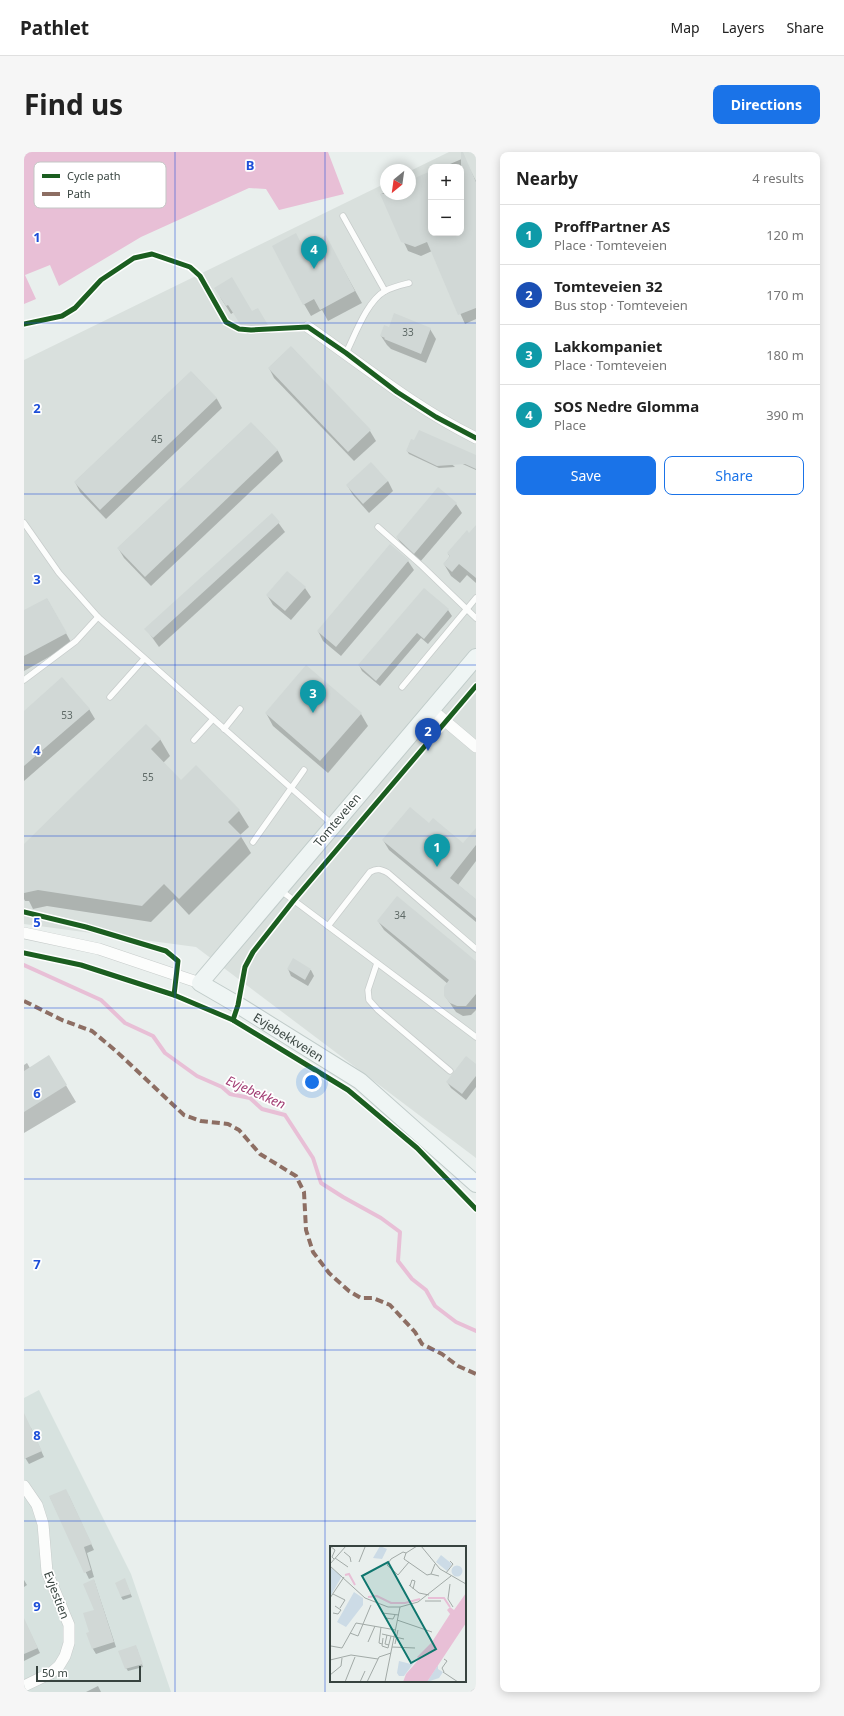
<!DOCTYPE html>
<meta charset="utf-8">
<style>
:root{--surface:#fff;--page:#f6f6f6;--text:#222;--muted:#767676;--line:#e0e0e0;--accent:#1a73e8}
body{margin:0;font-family:"Noto Sans",sans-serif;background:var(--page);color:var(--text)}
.controls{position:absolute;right:12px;top:12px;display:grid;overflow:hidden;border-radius:8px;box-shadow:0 2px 10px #0003}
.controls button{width:36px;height:36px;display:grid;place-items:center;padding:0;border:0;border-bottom:1px solid var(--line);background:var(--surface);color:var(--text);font:20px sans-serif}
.compass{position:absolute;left:356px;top:12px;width:36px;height:36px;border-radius:50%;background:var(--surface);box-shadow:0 2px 10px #0003;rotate:209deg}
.scale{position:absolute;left:12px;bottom:10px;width:105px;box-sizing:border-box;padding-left:4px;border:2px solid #37433f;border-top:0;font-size:11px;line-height:14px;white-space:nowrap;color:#37433f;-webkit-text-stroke:3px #fff;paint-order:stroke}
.you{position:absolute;left:288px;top:930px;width:14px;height:14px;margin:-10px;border:3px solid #fff;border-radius:50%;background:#1a73e8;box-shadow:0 0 0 6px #1a73e833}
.badge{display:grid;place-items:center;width:26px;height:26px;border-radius:50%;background:var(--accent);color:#fff;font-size:13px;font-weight:700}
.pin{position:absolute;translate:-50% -33px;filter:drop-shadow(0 1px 2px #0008)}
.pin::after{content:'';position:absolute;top:21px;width:14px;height:12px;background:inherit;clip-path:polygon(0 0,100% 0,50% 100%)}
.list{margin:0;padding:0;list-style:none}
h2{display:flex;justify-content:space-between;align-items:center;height:52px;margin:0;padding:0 16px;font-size:17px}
h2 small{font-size:13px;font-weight:400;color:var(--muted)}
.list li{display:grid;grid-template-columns:26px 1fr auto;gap:12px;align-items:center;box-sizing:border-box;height:60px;padding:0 16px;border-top:1px solid var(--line)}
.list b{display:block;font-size:15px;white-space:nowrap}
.list p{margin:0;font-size:13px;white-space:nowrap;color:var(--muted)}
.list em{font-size:13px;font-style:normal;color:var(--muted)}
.actions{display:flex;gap:8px;padding:12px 16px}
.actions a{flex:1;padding:9px 0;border:1px solid var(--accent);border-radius:8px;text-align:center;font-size:14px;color:var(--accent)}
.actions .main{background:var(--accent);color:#fff}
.map{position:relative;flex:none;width:452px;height:1540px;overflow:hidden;border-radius:8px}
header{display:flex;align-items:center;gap:24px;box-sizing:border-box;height:56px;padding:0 20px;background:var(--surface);border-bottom:1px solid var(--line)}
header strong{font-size:19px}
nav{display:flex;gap:22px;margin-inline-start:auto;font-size:14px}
.intro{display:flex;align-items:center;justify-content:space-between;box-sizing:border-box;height:96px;padding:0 24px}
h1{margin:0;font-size:28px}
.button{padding:10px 18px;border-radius:8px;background:var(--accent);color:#fff;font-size:14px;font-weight:700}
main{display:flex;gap:24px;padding:0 24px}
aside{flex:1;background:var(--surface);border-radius:8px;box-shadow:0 2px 10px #0003}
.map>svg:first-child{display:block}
.residential{fill:#d7e2df}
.industrial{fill:#d9e0dd;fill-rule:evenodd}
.water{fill:#e8bfd6}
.shadow{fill:#0003}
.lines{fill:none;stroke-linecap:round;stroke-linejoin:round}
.stream{stroke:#e8bfd6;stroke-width:4}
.building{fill:#d1d8d6}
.lane-casing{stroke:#c7cccb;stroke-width:7}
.street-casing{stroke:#c7cccb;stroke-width:12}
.secondary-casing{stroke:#c1ccca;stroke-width:18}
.lane{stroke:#fcfdfc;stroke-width:5.5}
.street{stroke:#fcfdfc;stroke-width:11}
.secondary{stroke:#eff5f4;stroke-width:16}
.rail-casing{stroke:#d8d9d9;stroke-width:4.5}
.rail{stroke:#fff;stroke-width:3;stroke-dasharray:9;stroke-linecap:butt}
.quiet{stroke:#8d6e63;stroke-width:4;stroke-dasharray:8 4;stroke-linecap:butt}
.cycleway-casing{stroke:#fff;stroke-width:8}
.cycleway{stroke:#1b5e20;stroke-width:5}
.grid{fill:none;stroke:#1d4ed8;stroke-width:1;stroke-opacity:0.55}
.labels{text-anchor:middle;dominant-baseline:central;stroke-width:3.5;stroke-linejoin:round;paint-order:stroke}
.number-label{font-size:10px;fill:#5e6966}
.street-label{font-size:12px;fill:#37433f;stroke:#fff}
.water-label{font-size:13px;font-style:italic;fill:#a23d74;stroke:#fff}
.inset-river{fill:none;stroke:#e8bfd6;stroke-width:2}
.inset-road{fill:none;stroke:#a2aaa7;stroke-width:1}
.view{fill:#0f766e;fill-opacity:0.15;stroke:#0f766e;stroke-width:2}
.inset-edge{fill:none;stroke:#37433f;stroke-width:2}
.key{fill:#fff;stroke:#c3c7c5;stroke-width:1}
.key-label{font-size:11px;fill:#37433f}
.grid-label{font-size:13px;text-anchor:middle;font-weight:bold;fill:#1d4ed8;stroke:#fff;stroke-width:3.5;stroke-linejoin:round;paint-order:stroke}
</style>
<header>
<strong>Pathlet</strong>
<nav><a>Map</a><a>Layers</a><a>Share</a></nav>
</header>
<div class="intro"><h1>Find us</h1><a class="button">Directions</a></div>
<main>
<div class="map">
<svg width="452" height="1540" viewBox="0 0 452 1540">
<rect width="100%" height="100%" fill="#e9efed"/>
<path class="residential" d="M 15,1238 L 107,1422 L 147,1540 L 0,1540 L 0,1246 Z"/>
<path class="industrial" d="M 425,0 L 448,0 L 452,4 L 452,1006 L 172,795 L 0,772 L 0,208 L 362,31 L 362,42 L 386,42 L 386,19 ZM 407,15 L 437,15 L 437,81 L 407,81 Z"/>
<path class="water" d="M 0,0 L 304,0 L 320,42 L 255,58 L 242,37 L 225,36 L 117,85 L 35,134 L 26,113 L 1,123 L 12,147 L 0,152 Z"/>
<g class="shadow">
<path d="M 440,6 L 452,29 L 452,167 L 441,172 L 408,99 L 397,104 L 384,99 L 357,42 L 362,40 L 362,42 L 386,42 L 386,29 L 407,20 L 407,81 L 437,81 L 437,15 L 419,15 Z"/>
<path d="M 279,96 L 308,97 L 338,151 L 304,169 L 298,158 L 287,164 L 280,152 Z"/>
<path d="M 196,145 L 228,160 L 233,157 L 247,181 L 223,182 L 210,160 L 207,162 Z"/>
<path d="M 366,176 L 406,177 L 412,187 L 402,211 L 367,197 L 363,193 L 357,184 Z"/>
<path d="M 267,195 L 346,279 L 352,289 L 330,309 L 250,226 L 245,216 Z"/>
<path d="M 167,220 L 193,247 L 198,256 L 82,367 L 56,340 L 51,330 Z"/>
<path d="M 227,271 L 254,299 L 259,309 L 127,434 L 100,406 L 94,396 Z"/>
<path d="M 383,299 L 452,305 L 452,318 L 423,305 L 422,307 L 431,315 L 415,316 L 385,302 Z"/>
<path d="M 364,329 L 369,339 L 345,361 L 329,343 L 323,333 Z"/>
<path d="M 432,352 L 438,361 L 396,410 L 379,395 L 373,385 Z"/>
<path d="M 248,362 L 261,380 L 135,495 L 122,477 Z"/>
<path d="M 452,375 L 452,431 L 443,423 L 436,431 L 427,424 L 420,412 L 426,404 L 424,402 Z"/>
<path d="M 384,409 L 390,418 L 317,504 L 299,489 L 294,479 Z"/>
<path d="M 281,436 L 287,445 L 267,468 L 249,453 L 243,443 Z"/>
<path d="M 400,438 L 424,458 L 428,464 L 404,492 L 397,486 L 356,534 L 338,519 L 335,513 Z"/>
<path d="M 23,447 L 48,492 L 0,519 L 0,460 Z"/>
<path d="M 65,557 L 71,567 L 0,629 L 0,560 Z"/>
<path d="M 242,561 L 337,562 L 344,574 L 304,621 L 249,574 Z"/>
<path d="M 136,587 L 146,604 L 139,611 L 157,629 L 215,659 L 225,675 L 216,683 L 227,701 L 165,763 L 150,747 L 127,770 L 23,754 L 9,757 L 5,749 L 1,749 L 0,747 L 0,693 Z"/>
<path d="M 452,684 L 452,709 L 434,733 L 452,748 L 452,770 L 365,698 L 359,688 L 440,692 Z"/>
<path d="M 354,769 L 452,811 L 452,858 L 447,863 L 439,864 L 432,860 L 421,844 L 424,832 L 360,778 Z"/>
<path d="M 264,817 L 287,818 L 290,824 L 284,834 L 267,824 Z"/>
<path d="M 25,905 L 52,950 L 0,981 L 0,913 L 3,911 L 6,916 Z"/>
<path d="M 452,914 L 452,935 L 442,948 L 427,936 L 423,930 Z"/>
<path d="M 0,1271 L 7,1276 L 20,1305 L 5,1312 L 0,1304 Z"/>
<path d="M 45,1344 L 70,1398 L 63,1401 L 70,1425 L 65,1427 L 26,1345 Z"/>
<path d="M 0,1428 L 3,1433 L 0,1435 Z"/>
<path d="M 70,1428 L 92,1495 L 72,1502 L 69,1497 L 66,1480 L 71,1459 Z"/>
<path d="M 102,1431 L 108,1445 L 99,1448 L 97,1445 Z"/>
<path d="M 0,1468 L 16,1501 L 0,1509 Z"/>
<path d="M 113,1497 L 119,1515 L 104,1519 L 102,1516 Z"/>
<path d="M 74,1534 L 77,1540 L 62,1540 Z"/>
</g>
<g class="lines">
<path class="stream" d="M 0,813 L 77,848 L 101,871 L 129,884 L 141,901 L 173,924 L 198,935 L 206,942 L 226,946 L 238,957 L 261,963 L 289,1006 L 297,1031 L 319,1045 L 357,1066 L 376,1080 L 374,1109 L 388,1127 L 402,1138 L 411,1154 L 432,1170 L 452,1179"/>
</g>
<g class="building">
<path d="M 437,0 L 439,0 L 452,30 L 452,156 L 434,163 L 403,90 L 391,95 L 377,90 L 356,42 L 386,42 L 386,28 L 407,19 L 407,81 L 437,81 Z"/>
<path d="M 272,81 L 279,95 L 302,83 L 331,139 L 296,158 L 290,147 L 279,153 L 248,94 Z"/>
<path d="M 208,125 L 228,159 L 234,156 L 244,173 L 218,175 L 204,153 L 202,154 L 190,136 Z"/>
<path d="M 370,161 L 407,176 L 397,202 L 360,187 L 361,186 L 356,184 L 360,173 L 365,175 Z"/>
<path d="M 267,194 L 347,278 L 324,300 L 244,216 Z"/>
<path d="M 167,219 L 193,246 L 76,358 L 50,330 Z"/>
<path d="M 227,270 L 254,298 L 121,425 L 93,396 Z"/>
<path d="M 395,278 L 452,303 L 452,317 L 441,312 L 413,314 L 382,299 L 387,287 L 390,288 Z"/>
<path d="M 347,310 L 364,329 L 339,352 L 322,333 Z"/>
<path d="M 414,335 L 433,351 L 390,402 L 372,385 Z"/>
<path d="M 248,361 L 256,370 L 129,486 L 120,477 Z"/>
<path d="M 452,373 L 452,426 L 435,412 L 428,420 L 419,412 L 426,404 L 423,401 L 443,378 L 445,381 Z"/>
<path d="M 366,392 L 385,408 L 312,495 L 293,479 Z"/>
<path d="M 263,419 L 282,435 L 261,459 L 242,443 Z"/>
<path d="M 400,436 L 425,457 L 400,487 L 393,481 L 352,529 L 334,513 Z"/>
<path d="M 23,446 L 43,481 L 0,504 L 0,458 Z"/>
<path d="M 282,513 L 338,561 L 296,609 L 241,561 Z"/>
<path d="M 38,525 L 66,557 L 0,614 L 0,559 Z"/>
<path d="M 122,572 L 137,587 L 127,597 L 157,628 L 172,613 L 216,658 L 204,670 L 218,684 L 155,747 L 140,732 L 118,754 L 14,738 L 0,741 L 0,692 Z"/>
<path d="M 386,655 L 405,671 L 409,666 L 439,691 L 452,676 L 452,693 L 426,726 L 452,747 L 452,766 L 358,688 Z"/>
<path d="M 373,744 L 452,809 L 452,842 L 442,854 L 433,854 L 426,851 L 420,844 L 420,835 L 425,828 L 353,769 Z"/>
<path d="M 269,806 L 287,817 L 281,828 L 263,817 Z"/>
<path d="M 25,903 L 43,933 L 0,960 L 0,919 Z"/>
<path d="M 442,904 L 452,912 L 452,924 L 438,942 L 422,930 Z"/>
<path d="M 0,1261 L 18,1299 L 0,1307 Z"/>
<path d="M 42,1337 L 68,1392 L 60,1395 L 67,1418 L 60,1421 L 25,1344 Z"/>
<path d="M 101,1426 L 107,1442 L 97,1445 L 91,1431 Z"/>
<path d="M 70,1427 L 90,1490 L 68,1497 L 62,1481 L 65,1480 L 59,1461 L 70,1458 L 59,1432 Z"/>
<path d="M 0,1466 L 14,1496 L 0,1502 Z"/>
<path d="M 112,1493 L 119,1512 L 101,1517 L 94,1499 Z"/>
</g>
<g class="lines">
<g class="lane-casing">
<g id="lane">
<path d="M 319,64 L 361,139"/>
<path d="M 322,201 C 331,183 343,149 361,139 C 368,135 377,133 385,131"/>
<path d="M 0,371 L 35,421 L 74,465 L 309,673"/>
<path d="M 354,375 L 398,414 L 452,466"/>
<path d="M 0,528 L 52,489 L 74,465"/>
<path d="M 378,535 L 452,446"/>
<path d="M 86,545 L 120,507"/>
<path d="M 200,577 L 216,557"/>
<path d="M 170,588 L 189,567"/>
<path d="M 229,690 L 280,618"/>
<path d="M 256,738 L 452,885"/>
<path d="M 304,774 L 346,720 C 353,716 357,717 364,721 L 452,797"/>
<path d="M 353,811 L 344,838 L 345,848 L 354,858 L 426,919"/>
</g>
</g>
<g class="street-casing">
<g id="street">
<path d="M 284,175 C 339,213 391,256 452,286"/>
<path d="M 407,557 L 452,595"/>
<path d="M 0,781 L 75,797 L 176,831"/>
<path d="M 0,1334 L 13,1353 L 19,1372 L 23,1420 L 45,1473 L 45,1491 L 41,1504 L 35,1514 L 27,1521 L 0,1534"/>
</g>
</g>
<g class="secondary-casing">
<g id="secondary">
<path id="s1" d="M 452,505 L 176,831 L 214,853 L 336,929 L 452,1032"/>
</g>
</g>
<use href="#lane" class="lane"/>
<use href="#street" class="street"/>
<use href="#secondary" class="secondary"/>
<g class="rail-casing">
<path id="rail" d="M 449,1540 L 452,1538"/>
</g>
<use href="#rail" class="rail"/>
<path class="quiet" d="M 0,849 L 38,868 L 68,879 L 92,899 L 160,963 L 177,969 L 204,972 L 215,978 L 236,1002 L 272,1024 L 280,1040 L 282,1078 L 289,1100 L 305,1121 L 325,1139 L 337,1146 L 349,1146 L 366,1153 L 391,1180 L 398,1192 L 418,1202 L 434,1214 L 452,1222"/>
<g class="cycleway-casing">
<g id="cycleway">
<path d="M 0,172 L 38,164 L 51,156 L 77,128 L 110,106 L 128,102 L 166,115 L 176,124 L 202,170 L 215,177 L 227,178 L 284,175 L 322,201 L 373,240 L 412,265 L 452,286"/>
<path d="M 0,760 L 62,775 L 142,799 L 154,809 L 150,843 L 209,868 L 324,938 L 393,996 L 452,1057"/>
<path d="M 0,801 L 57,813 L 150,843"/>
<path d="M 209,868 L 214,853 L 221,815 L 229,800 L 270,748 L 452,534"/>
</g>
</g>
<use href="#cycleway" class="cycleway"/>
</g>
<path class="grid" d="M 151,0 L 151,1540M 301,0 L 301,1540M 0,171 L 452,171M 0,342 L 452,342M 0,513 L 452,513M 0,684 L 452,684M 0,856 L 452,856M 0,1027 L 452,1027M 0,1198 L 452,1198M 0,1369 L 452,1369"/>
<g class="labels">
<g class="number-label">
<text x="384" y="180">33</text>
<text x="133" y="287">45</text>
<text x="43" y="563">53</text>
<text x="124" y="625">55</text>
<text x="376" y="763">34</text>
</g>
<g class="street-label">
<text transform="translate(313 668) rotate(-50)">Tomteveien</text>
<text stroke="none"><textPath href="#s1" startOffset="531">Evjebekkveien</textPath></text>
<text transform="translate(33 1443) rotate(69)">Evjestien</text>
</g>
<g class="water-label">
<text transform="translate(232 940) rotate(24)">Evjebekken</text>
</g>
</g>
<g transform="translate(306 1394)">
<rect width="136" height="136" fill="#e9efed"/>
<path d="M 50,0 L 57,3 L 52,13 L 43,12 ZM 111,9 L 122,18 L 117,25 L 106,16 ZM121.5 25a5.5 5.5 0 1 1 11 0a5.5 5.5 0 1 1-11 0ZM 0,21 L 12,30 L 0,51 ZM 24,46 L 33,52 L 33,59 L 16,81 L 7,76 ZM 86,114 L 74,130 L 69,130 L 67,127 L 69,115 L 81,118 ZM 108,119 L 108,123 L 113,126 L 109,132 L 97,136 Z" fill="#ccdbe6"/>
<path d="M 136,47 L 136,77 L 97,136 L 73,136 L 76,128 L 89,113 L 87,111 L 102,96 L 120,68 L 117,64 L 120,61 L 124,64 Z" fill="#e8bfd6"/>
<path class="inset-river" d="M 15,29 L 19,28 L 25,39M 38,51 L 47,50 L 61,57 L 75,57 L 90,53M 98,52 L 114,52 L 120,61"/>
<path class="inset-road" d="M 0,0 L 5,4 L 2,11 L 4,13M 87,0 L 76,7 L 74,13 L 97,29 L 101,28M 91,0 L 110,23 L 136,38M 14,6 L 20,11 L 21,16M 76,7 L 73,6 L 61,13 L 57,19 L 68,29 L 79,16M 5,12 L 18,21M 29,16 L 35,1M 0,18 L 16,0M 105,18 L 101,28 L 109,30M 0,20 L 35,52 L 58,61 L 70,61 L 88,56 L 121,30M 116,27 L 123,18 L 120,15M 120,38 L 118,53 L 123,61M 79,39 L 89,47 L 99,49M 80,40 L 82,34 L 85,35 L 83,43M 3,48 L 15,54 L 10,62M 0,52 L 14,31M 95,55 L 111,55M 3,67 L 8,68 L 11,64 L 5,60M 52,67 L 69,69M 55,72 L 63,73 L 65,69M 67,74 L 102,86M 51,81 L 49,97 L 52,98M 20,87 L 28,90 L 41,59M 52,88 L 74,93M 57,89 L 55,98 L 59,99M 53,92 L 52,100 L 58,102 L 61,90M 38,96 L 45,80M 65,98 L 68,84M 1,100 L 12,102 L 26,77 L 66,84M 62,101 L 85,102M 0,114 L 21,109 L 48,113M 113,126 L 128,136M 114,126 L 112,122 L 117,115 L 114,113M 0,129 L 11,120 L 12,112M 15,136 L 25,111M 30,136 L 35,125M 37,136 L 49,111 L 61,107M 55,136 L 70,61"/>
<path class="view" d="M 58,16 L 106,103 L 81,117 L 32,30 Z"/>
<rect width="136" height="136" class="inset-edge"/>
</g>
<rect x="10" y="10" width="132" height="46" rx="6" class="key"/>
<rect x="18" y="22" width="18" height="4" fill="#1b5e20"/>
<rect x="18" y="40" width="18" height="4" fill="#8d6e63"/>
<g class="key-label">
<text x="43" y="28">Cycle path</text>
<text x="43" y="46">Path</text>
</g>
<g class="grid-label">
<text x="226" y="18">B</text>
<text x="13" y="90">1</text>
<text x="13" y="261">2</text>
<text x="13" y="432">3</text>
<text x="13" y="603">4</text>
<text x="13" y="775">5</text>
<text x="13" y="946">6</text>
<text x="13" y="1117">7</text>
<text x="13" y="1288">8</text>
<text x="13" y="1459">9</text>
</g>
</svg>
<div class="controls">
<button>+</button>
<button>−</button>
</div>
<svg class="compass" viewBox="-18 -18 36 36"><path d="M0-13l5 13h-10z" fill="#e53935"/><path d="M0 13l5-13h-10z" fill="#767676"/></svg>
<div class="scale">50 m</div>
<div class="you"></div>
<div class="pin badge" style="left:413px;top:715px;background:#0f9aa8">1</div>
<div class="pin badge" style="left:404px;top:599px;background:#1a4fb4">2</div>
<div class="pin badge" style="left:289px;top:561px;background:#0f9aa8">3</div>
<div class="pin badge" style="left:290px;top:117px;background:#0f9aa8">4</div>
</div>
<aside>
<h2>Nearby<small>4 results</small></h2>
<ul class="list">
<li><span class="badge" style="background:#0f9aa8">1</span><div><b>ProffPartner AS</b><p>Place · Tomteveien</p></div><em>120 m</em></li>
<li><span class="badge" style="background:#1a4fb4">2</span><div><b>Tomteveien 32</b><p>Bus stop · Tomteveien</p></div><em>170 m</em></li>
<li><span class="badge" style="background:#0f9aa8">3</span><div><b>Lakkompaniet</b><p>Place · Tomteveien</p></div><em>180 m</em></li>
<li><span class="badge" style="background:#0f9aa8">4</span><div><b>SOS Nedre Glomma</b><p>Place</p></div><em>390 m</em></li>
</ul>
<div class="actions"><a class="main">Save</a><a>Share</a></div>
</aside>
</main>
